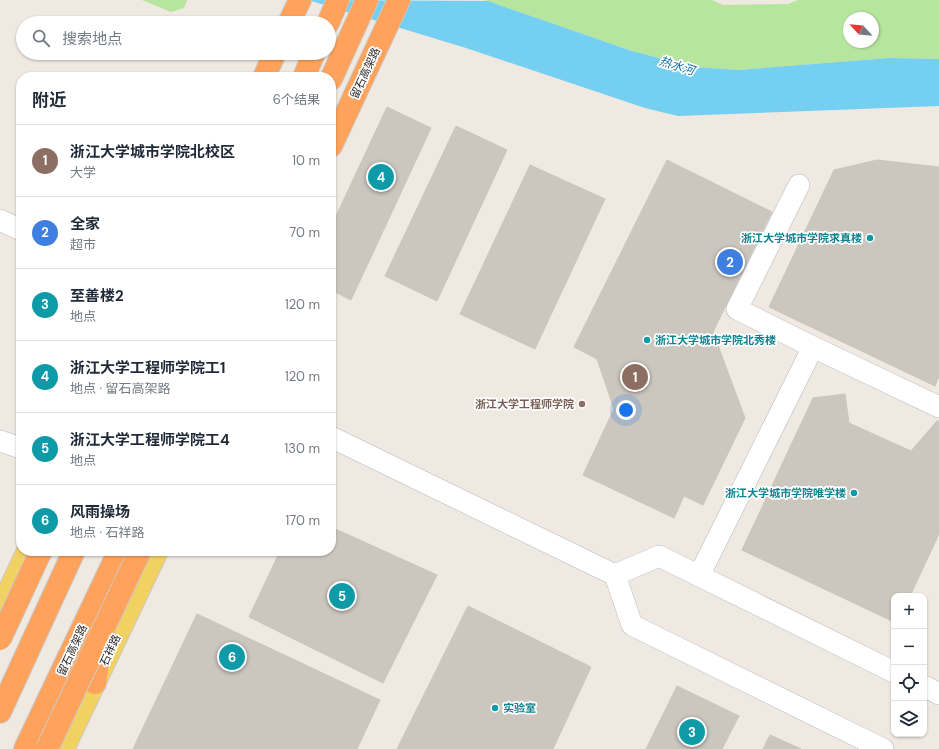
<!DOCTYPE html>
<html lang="zh">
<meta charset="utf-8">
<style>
:root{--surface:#fff;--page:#f2f2f3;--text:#1f2937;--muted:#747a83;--line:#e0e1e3;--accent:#111827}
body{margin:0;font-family:"DM Sans","Noto Sans SC",sans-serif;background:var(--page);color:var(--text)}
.controls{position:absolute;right:12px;bottom:12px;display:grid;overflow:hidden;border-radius:8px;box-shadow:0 1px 3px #0004}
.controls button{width:36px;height:36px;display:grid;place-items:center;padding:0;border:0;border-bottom:1px solid var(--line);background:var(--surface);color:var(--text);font:20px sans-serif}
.compass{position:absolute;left:843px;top:12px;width:36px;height:36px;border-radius:50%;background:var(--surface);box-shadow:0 1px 3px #0004;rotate:296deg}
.you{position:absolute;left:626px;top:410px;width:14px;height:14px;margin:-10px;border:3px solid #fff;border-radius:50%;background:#1a73e8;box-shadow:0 0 0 6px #1a73e833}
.badge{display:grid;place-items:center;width:26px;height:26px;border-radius:50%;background:var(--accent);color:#fff;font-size:13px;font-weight:700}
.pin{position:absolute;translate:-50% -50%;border:2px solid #fff;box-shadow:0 1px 4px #0006}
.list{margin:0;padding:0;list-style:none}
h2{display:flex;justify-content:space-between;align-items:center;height:52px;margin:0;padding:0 16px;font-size:17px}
h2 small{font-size:13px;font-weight:400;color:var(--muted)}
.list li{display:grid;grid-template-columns:26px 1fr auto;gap:12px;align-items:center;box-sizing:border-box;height:72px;padding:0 16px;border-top:1px solid var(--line)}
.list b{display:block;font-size:15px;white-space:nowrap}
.list p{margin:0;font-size:13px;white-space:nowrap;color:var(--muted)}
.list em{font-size:13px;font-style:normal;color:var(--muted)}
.icon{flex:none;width:22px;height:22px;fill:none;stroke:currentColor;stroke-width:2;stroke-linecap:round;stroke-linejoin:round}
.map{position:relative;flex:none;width:939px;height:749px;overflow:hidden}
.search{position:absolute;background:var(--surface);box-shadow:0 1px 3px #0004;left:16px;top:16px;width:320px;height:44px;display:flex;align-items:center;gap:10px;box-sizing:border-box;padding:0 14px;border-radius:22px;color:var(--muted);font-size:15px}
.panel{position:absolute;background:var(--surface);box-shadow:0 1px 3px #0004;left:16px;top:72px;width:320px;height:484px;border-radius:16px}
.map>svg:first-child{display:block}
.green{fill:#b6e59e;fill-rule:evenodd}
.water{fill:#75cff0}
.building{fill:#cbc7bf;stroke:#cbc5ba}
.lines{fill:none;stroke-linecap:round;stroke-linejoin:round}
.minor-casing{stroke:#b4b7c1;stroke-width:22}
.major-casing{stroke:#c9c9c9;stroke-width:24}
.highway-casing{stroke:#c9c9c9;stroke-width:24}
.minor{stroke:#fff;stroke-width:21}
.major{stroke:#f2d163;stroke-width:22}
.highway{stroke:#ffa35c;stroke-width:22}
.highway-bridge-casing{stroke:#c9c9c9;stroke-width:24;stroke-linecap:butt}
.highway-bridge{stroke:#ffa35c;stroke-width:22}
.culture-dot{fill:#0f9aa8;stroke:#fff;stroke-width:1.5}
.education-dot{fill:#8d6e63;stroke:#fff;stroke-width:1.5}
.labels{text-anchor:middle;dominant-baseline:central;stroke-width:3.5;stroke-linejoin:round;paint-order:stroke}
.street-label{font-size:11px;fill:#2e2e2e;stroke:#fff}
.culture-label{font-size:11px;font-weight:bold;fill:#0d838f;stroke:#fff;text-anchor:end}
.education-label{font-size:11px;font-weight:bold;fill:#785e54;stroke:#fff;text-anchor:end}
.water-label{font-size:12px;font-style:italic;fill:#0d6fa3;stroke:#fff}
</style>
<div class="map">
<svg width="939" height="749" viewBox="0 0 939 749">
<rect width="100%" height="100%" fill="#efe9e1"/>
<g class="green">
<path d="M 142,0 L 187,0 L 184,8 L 171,12 Z"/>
<path d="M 482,0 L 712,0 L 723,5 L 788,4 L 798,0 L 939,0 L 939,59 L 889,58 L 738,70 L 694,67 L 632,51 L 488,1 ZM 849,18 L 873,18 L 873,42 L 849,42 Z"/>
</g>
<path class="water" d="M 308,0 L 488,1 L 632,51 L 694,67 L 738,70 L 889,58 L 939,59 L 939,106 L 678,116 L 645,108 L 466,48 Z"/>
<g class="building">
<path d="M 387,107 L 431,128 L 351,300 L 331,290 L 331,227 Z"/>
<path d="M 456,126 L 507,150 L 437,301 L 385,276 Z"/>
<path d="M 667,160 L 772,212 L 713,332 L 745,418 L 703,505 L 684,496 L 674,518 L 583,475 L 614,409 L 597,359 L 574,347 Z"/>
<path d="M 877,160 L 939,167 L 939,376 L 935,386 L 769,307 L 834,170 Z"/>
<path d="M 530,165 L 605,199 L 535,349 L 460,314 Z"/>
<path d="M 845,394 L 849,423 L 911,451 L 937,421 L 939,421 L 939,534 L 910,596 L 894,596 L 894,622 L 742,550 L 813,398 Z"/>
<path d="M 331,527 L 437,575 L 383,683 L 249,617 L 280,551 L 331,551 Z"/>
<path d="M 468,606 L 591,667 L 553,749 L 397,749 Z"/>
<path d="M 197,614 L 380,700 L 357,749 L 133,749 Z"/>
<path d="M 677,686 L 739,716 L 722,749 L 646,749 Z"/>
<path d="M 770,735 L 801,749 L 763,749 Z"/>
</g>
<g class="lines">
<g class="minor-casing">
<g id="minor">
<path d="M 799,185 L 737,309 L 813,347 L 939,407"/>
<path d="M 0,220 L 21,230"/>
<path d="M 331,437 L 615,575 L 632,625 L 883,749"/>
<path d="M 0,441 L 21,448"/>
<path d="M 615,575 L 659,556 L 894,672"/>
<path d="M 699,576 L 813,347"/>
<path d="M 924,686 L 939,694"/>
</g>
</g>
<g class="major-casing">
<g id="major">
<path d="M 0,610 L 28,551"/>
<path d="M 63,749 L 157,551"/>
</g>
</g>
<g class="highway-casing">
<g id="highway">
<path d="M 289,23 L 300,0"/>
<path d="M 328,23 L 338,0"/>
<path d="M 264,77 L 275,53"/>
<path d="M 304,77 L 314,53"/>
<path d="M 331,79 L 367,0"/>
<path d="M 331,146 L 399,0"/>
<path d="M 95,683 L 101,640"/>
<path d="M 0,712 L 74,551"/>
<path d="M 25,749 L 119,551"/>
</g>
</g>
<use href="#minor" class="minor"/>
<use href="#major" class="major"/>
<use href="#highway" class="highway"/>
<g class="highway-bridge-casing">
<g id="highway-bridge">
<path d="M 0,639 L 41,551"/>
<path d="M 47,749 L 140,551"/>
</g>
</g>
<use href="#highway-bridge" class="highway-bridge"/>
</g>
<g class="culture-dot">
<circle cx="870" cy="238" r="4"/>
<circle cx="647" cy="340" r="4"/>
<circle cx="854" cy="493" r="4"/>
<circle cx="495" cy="708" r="4"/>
</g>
<circle class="education-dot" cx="582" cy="404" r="4"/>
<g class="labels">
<g class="street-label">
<text transform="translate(365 73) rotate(-65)">留石高架路</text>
<text transform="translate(72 650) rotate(-65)">留石高架路</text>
<text transform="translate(110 650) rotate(-65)">石祥路</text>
</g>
<g class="culture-label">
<text x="862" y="238">浙江大学城市学院求真楼</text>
<text x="655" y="340" text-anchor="start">浙江大学城市学院北秀楼</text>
<text x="846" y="493">浙江大学城市学院唯学楼</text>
<text x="503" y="708" text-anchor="start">实验室</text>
</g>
<g class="education-label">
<text x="574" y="404">浙江大学工程师学院</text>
</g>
<g class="water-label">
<text transform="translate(677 66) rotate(17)">热水河</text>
</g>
</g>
</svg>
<div class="controls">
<button>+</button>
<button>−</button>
<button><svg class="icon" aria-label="locate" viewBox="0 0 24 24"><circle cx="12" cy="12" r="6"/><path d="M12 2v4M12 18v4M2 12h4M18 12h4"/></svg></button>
<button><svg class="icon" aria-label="layers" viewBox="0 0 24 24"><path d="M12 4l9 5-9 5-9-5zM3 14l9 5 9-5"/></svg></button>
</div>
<svg class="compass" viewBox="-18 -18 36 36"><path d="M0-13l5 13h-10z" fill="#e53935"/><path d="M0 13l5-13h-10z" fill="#747a83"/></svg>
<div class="you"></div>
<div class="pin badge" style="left:635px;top:377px;background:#8d6e63">1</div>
<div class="pin badge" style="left:730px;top:262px;background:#3f7fe0">2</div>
<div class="pin badge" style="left:692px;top:732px;background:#0f9aa8">3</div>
<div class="pin badge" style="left:381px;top:177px;background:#0f9aa8">4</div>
<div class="pin badge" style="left:342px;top:596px;background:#0f9aa8">5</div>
<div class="pin badge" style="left:232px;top:657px;background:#0f9aa8">6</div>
<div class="search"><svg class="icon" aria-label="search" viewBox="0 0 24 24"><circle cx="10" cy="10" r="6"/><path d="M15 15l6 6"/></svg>搜索地点</div>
<section class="panel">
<h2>附近<small>6个结果</small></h2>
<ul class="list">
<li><span class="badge" style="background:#8d6e63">1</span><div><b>浙江大学城市学院北校区</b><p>大学</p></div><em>10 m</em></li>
<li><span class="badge" style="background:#3f7fe0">2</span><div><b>全家</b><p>超市</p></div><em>70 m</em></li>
<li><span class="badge" style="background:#0f9aa8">3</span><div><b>至善楼2</b><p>地点</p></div><em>120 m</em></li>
<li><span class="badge" style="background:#0f9aa8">4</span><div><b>浙江大学工程师学院工1</b><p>地点 · 留石高架路</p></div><em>120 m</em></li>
<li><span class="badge" style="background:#0f9aa8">5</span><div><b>浙江大学工程师学院工4</b><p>地点</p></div><em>130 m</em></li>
<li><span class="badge" style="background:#0f9aa8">6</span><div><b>风雨操场</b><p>地点 · 石祥路</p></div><em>170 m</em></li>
</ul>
</section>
</div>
